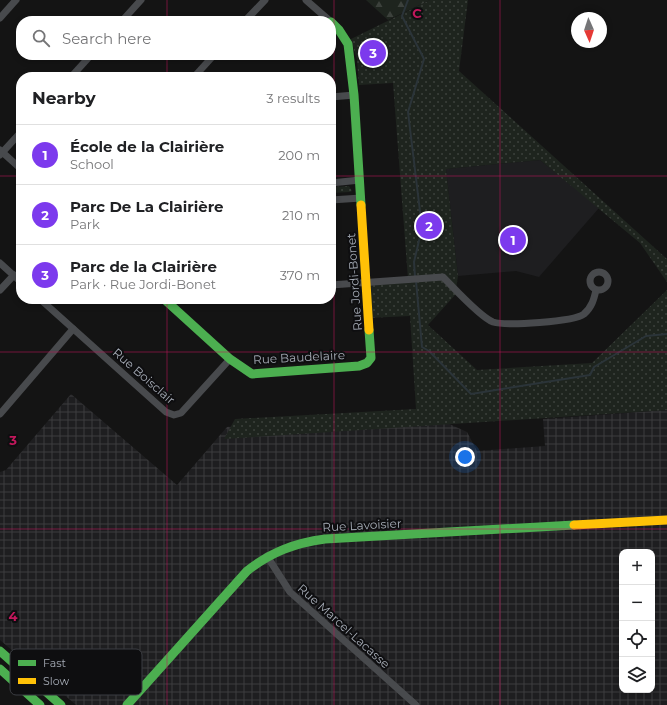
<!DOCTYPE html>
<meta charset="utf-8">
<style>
:root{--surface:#fff;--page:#f6f6f6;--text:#202124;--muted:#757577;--line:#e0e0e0;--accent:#7c3aed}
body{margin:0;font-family:Montserrat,sans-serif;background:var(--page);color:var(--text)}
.controls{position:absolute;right:12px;bottom:12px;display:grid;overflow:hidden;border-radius:8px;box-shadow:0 2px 6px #0003}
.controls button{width:36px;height:36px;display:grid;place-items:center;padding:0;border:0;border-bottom:1px solid var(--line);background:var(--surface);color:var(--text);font:20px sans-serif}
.compass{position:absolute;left:571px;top:12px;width:36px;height:36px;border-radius:50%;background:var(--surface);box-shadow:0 2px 6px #0003;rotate:177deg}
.you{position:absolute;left:465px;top:457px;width:14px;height:14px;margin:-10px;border:3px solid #fff;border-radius:50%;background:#1a73e8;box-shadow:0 0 0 6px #1a73e833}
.badge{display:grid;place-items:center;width:26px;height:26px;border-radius:50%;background:var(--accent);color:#fff;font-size:13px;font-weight:700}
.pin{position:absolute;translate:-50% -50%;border:2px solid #fff;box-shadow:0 1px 4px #0006}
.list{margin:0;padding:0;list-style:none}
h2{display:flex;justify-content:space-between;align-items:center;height:52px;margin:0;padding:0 16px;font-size:17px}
h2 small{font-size:13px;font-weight:400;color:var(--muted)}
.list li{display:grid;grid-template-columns:26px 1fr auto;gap:12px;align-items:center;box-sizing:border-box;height:60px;padding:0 16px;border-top:1px solid var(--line)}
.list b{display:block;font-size:15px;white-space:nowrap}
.list p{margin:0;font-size:13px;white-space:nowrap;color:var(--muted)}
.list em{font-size:13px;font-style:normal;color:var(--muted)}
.icon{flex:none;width:22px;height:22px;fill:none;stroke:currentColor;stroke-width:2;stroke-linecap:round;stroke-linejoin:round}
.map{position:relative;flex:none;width:667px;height:705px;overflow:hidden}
.search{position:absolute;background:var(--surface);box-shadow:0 2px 6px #0003;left:16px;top:16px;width:320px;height:44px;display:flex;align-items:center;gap:10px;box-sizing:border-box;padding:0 14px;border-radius:16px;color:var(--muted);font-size:15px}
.panel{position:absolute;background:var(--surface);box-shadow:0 2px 6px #0003;left:16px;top:72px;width:320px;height:232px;border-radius:16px}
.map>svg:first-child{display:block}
.built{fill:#1e1e20}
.industrial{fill:url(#industrial-grid);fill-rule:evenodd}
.grass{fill:url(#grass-dots)}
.forest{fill:url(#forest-firs)}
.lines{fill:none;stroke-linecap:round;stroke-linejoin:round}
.stream{stroke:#2b3439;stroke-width:2}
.street{stroke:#484a4d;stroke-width:7}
.fast{stroke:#4caf50;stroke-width:9}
.slow{stroke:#ffc107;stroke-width:9}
.grid{fill:none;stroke:#c2185b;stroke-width:1;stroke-opacity:0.55}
.labels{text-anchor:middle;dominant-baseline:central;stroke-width:4;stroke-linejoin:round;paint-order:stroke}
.street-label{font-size:12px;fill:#a5abb5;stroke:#0e0e10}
.key{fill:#0e0e10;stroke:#3b3d42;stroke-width:1}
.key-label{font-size:11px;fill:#a5abb5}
.grid-label{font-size:13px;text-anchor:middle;font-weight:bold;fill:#c2185b;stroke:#0e0e10;stroke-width:4;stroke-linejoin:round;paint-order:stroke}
</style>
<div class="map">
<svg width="667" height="705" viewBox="0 0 667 705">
<defs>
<pattern id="industrial-grid" width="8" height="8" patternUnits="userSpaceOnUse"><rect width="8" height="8" fill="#1e1e20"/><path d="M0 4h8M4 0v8" fill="none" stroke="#3c3c3e"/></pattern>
<pattern id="grass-dots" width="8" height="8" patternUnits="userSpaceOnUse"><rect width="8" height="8" fill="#1e241e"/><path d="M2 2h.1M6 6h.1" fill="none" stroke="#3c413c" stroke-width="1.8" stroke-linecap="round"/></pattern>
<pattern id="forest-firs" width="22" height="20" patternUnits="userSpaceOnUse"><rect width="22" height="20" fill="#1e241e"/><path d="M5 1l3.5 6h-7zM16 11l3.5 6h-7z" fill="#3c413c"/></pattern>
</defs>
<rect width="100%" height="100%" fill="#141414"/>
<path class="built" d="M 540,160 L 599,208 L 539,277 L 516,271 L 458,276 L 446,169 Z"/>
<path class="industrial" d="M 71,394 L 177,485 L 227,427 L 416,409 L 467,432 L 477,451 L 545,446 L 543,419 L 667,410 L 667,705 L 76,705 L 0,640 L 0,472 L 6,470 ZM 622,552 L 652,552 L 652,690 L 622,690 Z"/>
<g class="grass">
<path d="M 430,0 L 468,0 L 459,71 L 667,259 L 667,282 L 640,243 L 540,160 L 446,169 L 458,276 L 455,295 L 428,325 L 477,370 L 592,363 L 667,290 L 667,410 L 224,439 L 235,419 L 416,409 L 410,316 L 368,318 L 366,282 L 408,279 L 393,83 L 359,85 L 357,60 L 351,39 Z"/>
<path d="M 349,186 L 352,191 L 350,192 L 331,193 L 331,187 Z"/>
</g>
<path class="forest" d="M 366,0 L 430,0 L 388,20 Z"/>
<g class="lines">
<g class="stream">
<path d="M 408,0 L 402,16 L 424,59 L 408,112 L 422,228 L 414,262 L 415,277"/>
<path d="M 416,281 L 422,347 L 429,351 L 471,394 L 590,375 L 594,367 L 646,336 L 667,334"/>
</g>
<g class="street">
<path d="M 306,0 L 330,21"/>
<path d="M 0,18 L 16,0"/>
<path d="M 122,21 L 141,0"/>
<path d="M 245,21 L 265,0"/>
<path d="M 71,77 L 91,55"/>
<path d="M 194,77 L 214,55"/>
<path d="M 331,97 L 354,95"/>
<path d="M 0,150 L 21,169"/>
<path d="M 0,155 L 21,132"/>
<path d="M 331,183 L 360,180"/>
<path d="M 331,200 L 361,198"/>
<path d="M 0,263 L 21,282"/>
<circle cx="599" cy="281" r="9"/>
<path d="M 331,285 L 443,277 C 454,288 480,317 493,322 C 506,326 574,322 584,314 C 592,307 594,299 596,290"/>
<path d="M 0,290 L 14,275"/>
<path d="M 40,299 L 166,412 L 174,415 L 181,413 L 230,359"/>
<path d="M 0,414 L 73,329"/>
<path d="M 267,556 L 290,592 L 416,705"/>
</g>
<g class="fast">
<path d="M 331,22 L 339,30 L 348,44 L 354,95 L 361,205"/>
<path d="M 164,299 L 230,359 L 252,374 L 359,366 L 367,363 L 371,358 L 369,330"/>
<path d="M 0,651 L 61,705"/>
<path d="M 0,669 L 40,705"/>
<path d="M 127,705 L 247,571 C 271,552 295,543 325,539 L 574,525"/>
</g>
<g class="slow">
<path d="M 361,205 L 369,330"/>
<path d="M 574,525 L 667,520"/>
</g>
</g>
<path class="grid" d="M 167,0 L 167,21M 334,0 L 334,705M 500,0 L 500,705M 167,55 L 167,77M 0,176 L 21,176M 331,176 L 667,176M 167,299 L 167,705M 0,352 L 667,352M 0,529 L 667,529"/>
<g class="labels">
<g class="street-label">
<text transform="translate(354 282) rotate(-94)">Rue Jordi-Bonet</text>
<text transform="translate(299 357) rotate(-3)">Rue Baudelaire</text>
<text transform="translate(144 376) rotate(41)">Rue Boisclair</text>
<text transform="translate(362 525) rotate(-3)">Rue Lavoisier</text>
<text transform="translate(344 626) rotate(42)">Rue Marcel-Lacasse</text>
</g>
</g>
<rect x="10" y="649" width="132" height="46" rx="6" class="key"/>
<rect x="18" y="660" width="18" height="6" fill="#4caf50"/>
<rect x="18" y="678" width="18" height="6" fill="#ffc107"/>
<g class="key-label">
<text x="43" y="667">Fast</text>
<text x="43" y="685">Slow</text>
</g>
<g class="grid-label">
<text x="417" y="18">C</text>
<text x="13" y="445">3</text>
<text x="13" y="621">4</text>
</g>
</svg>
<div class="controls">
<button>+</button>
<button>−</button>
<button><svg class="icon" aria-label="locate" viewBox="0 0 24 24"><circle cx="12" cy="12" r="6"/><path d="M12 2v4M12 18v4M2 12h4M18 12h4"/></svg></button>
<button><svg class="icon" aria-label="layers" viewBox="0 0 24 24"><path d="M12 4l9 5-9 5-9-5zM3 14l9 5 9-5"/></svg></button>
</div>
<svg class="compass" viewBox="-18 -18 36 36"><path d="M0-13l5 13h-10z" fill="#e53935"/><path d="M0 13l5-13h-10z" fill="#757577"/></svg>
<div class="you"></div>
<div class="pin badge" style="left:513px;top:240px">1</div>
<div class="pin badge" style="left:429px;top:226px">2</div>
<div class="pin badge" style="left:373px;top:53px">3</div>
<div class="search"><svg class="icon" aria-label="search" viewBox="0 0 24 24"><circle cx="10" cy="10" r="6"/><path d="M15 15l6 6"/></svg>Search here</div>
<section class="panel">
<h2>Nearby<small>3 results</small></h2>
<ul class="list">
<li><span class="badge">1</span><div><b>École de la Clairière</b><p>School</p></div><em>200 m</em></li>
<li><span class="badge">2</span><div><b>Parc De La Clairière</b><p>Park</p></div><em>210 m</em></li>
<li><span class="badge">3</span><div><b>Parc de la Clairière</b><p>Park · Rue Jordi-Bonet</p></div><em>370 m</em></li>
</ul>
</section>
</div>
